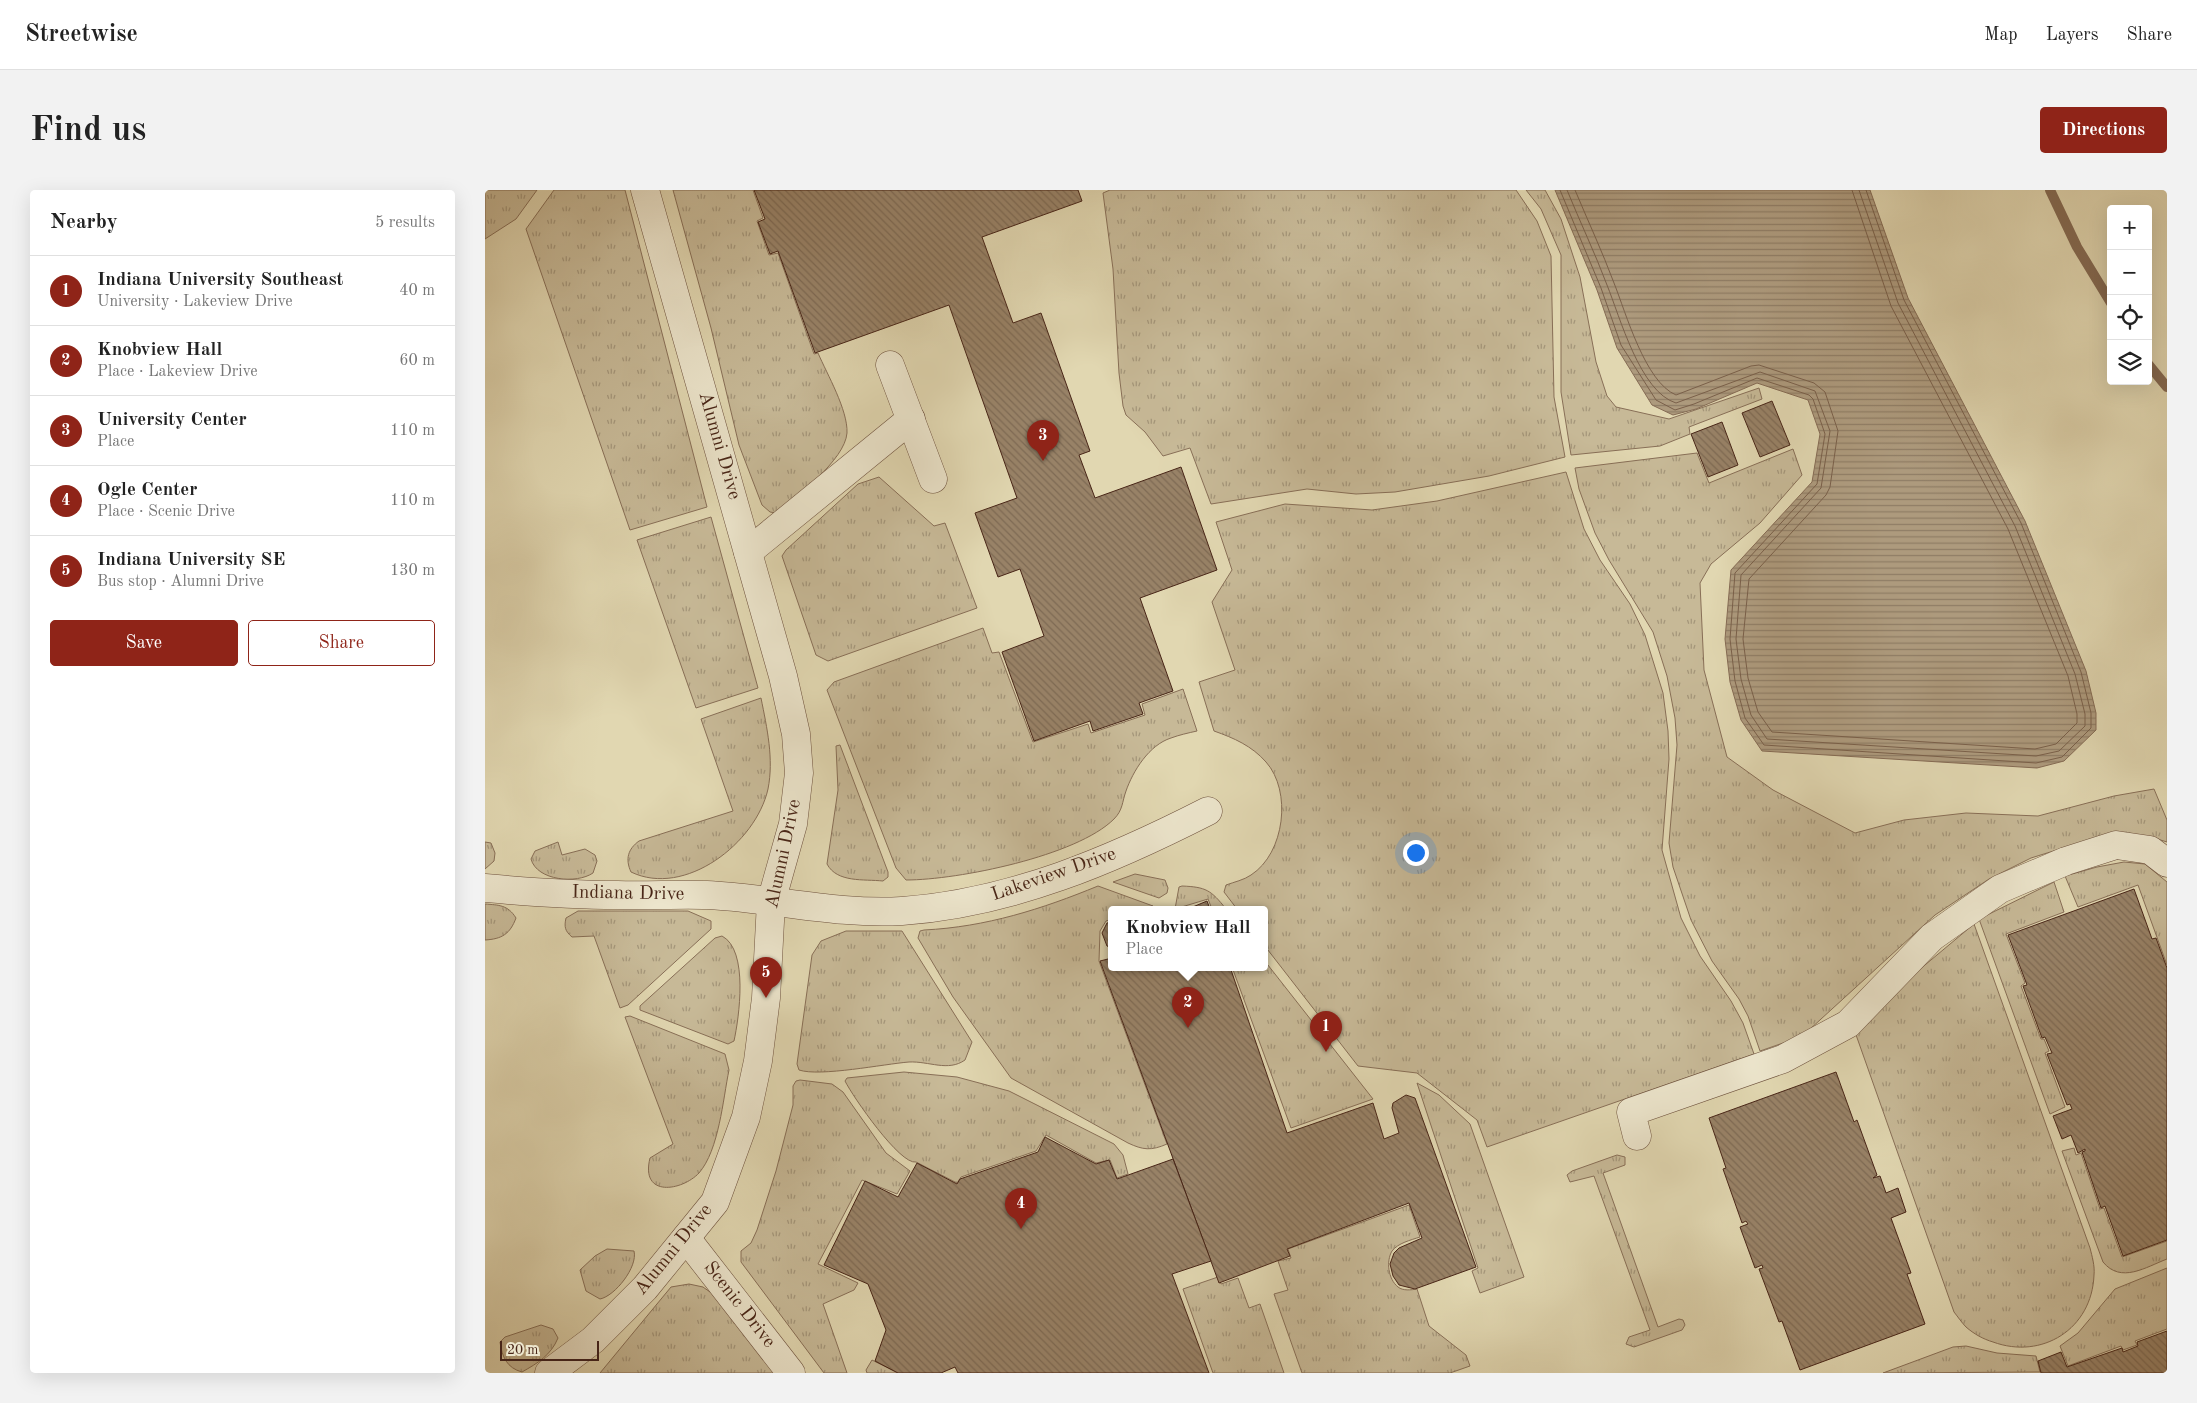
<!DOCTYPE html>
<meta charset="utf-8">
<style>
:root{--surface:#fff;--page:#f2f2f2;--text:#222;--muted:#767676;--line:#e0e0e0;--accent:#8f2418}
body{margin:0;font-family:"Old Standard TT",serif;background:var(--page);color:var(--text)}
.controls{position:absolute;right:15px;top:15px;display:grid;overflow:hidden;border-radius:5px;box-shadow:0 5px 20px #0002}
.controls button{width:45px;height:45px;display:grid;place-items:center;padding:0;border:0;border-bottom:1px solid var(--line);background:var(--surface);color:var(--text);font:25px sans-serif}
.scale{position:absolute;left:15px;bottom:12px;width:99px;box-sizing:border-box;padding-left:5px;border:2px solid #482517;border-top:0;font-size:14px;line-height:18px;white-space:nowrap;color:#482517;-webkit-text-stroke:4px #ece5cc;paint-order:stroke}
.you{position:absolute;left:930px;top:662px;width:18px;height:18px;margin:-12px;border:4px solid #fff;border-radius:50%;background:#1a73e8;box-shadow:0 0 0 8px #1a73e833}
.badge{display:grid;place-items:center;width:32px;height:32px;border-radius:50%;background:var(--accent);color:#fff;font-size:16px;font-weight:700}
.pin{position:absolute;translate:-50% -41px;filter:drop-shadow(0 1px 2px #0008)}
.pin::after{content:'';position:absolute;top:26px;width:18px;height:15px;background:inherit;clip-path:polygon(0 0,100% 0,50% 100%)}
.popup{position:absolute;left:623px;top:716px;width:160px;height:65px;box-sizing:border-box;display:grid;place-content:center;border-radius:5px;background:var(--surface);filter:drop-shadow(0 1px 4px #0005);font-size:16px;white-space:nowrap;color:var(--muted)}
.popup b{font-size:19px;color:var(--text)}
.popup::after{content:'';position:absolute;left:50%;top:100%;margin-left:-10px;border:10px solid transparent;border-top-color:var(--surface)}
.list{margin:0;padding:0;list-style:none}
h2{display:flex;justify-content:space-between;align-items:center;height:65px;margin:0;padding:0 20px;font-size:21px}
h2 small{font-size:16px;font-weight:400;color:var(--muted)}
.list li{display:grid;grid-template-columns:32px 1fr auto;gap:15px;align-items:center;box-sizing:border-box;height:70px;padding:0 20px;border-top:1px solid var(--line)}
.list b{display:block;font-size:19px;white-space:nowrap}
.list p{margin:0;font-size:16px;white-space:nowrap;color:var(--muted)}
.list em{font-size:16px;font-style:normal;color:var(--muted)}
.actions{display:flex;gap:10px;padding:15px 20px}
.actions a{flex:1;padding:11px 0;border:1px solid var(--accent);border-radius:5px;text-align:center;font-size:18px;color:var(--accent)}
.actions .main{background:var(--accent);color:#fff}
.icon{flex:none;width:28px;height:28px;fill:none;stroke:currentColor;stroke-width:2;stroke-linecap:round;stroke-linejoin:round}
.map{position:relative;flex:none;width:1682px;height:1183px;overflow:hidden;border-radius:5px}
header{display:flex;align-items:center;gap:30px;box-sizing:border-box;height:70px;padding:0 25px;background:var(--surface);border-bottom:1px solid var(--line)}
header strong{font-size:24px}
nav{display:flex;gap:28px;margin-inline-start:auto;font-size:18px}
.intro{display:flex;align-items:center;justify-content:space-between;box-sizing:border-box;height:120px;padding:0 30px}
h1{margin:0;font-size:35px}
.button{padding:12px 22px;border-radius:5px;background:var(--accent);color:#fff;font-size:18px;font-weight:700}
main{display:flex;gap:30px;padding:0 30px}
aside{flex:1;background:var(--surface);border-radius:5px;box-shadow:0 5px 20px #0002}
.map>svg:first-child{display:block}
.grass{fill:url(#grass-tufts);stroke:#886f57}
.water{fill:url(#water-rules);stroke:#856b54}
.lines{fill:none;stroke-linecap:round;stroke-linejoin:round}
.shore{stroke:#7a604a;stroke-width:1}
.stream{stroke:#856b54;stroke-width:10}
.building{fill:url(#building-back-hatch);stroke:#482517}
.minor-casing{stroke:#6e523e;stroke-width:29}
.minor{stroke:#ece5cc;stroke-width:28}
.labels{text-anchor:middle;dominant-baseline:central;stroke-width:4;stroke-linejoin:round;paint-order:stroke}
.street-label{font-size:19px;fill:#482517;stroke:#ece5cc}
</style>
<header>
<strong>Streetwise</strong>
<nav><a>Map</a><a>Layers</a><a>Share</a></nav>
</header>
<div class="intro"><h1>Find us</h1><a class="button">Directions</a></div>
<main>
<aside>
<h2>Nearby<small>5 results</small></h2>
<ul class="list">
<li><span class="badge">1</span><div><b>Indiana University Southeast</b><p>University · Lakeview Drive</p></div><em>40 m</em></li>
<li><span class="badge">2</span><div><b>Knobview Hall</b><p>Place · Lakeview Drive</p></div><em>60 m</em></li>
<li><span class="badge">3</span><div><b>University Center</b><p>Place</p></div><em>110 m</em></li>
<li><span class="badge">4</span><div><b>Ogle Center</b><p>Place · Scenic Drive</p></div><em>110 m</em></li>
<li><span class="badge">5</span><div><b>Indiana University SE</b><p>Bus stop · Alumni Drive</p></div><em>130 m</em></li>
</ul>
<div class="actions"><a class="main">Save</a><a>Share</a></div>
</aside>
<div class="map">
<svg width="1682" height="1183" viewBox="0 0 1682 1183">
<defs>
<pattern id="grass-tufts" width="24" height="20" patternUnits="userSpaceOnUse" patternTransform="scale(1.25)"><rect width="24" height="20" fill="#c7b997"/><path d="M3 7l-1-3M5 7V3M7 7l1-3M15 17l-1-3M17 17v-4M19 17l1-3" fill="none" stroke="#a4967a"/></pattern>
<pattern id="water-rules" width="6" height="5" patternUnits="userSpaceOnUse" patternTransform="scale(1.25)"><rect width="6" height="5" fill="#ad9a7d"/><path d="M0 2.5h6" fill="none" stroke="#8f7d65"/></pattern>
<pattern id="building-back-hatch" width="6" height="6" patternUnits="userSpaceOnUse" patternTransform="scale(1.25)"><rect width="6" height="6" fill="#988267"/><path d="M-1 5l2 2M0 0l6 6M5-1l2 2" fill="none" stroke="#7e6a54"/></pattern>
</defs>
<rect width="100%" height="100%" fill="#e1d7b1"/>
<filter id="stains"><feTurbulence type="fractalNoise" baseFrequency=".004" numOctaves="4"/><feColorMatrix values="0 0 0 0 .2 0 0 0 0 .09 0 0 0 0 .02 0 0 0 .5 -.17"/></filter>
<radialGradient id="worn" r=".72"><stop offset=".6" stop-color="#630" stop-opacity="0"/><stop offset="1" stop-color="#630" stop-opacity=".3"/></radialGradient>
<g class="grass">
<path d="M 0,0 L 52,0 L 31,29 L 0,49 Z"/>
<path d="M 69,0 L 140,0 L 222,317 L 145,340 L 41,39 Z"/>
<path d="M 188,0 L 268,0 L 278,28 L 272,31 L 284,65 L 293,63 L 329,164 L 333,163 C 342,184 363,220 362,243 C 360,270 311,307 291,323 L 285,322 L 277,315 L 254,255 L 226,138 Z"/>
<path d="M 625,0 L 1031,0 L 1052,31 L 1066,66 L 1069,207 L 1080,267 L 1004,286 L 910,302 L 871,304 L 822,299 L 726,314 L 705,258 L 678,266 L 660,242 L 641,225 L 638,216 L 634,183 L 628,79 L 618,3 Z"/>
<path d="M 1041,0 L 1060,0 L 1076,29 L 1095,87 L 1111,172 L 1122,206 L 1131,217 L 1184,229 L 1274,198 L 1277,209 L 1204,237 L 1205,244 L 1175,256 L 1086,265 L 1076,202 L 1076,65 L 1056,19 Z"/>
<path d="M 1308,259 L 1317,285 L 1275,333 L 1226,374 L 1215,393 L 1219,480 L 1242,567 L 1288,600 L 1370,643 L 1419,630 L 1481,623 L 1553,626 L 1629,606 L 1669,599 L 1682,630 L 1682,652 L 1666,647 L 1610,648 L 1546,668 L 1504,689 L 1450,725 L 1324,840 L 1301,852 L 1275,861 L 1263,826 L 1254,809 L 1227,771 L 1206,730 L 1188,677 L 1184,653 L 1192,555 L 1190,528 L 1182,486 L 1168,442 L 1124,370 L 1110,343 L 1094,299 L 1090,278 L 1212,263 L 1224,293 Z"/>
<path d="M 1081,282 L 1099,339 L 1115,370 L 1145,414 L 1160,445 L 1178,503 L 1183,541 L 1184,569 L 1177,660 L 1196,728 L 1215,766 L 1246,811 L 1258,833 L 1269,864 L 1002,957 L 992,930 L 932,883 L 873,876 L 779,755 L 779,719 L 752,719 L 739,702 L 741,695 C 749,692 759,690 766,685 C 800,663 807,601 781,572 C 767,556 749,548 729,541 L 714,492 L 750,480 L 727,412 L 747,380 L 731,332 L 800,314 L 887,320 L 952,311 Z"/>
<path d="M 394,287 L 449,336 L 460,333 L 492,418 L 343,471 L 331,465 L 297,366 L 301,360 L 373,294 Z"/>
<path d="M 226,327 L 273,498 L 211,518 L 152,350 Z"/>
<path d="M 498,438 L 507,463 L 514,462 L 548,552 L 603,534 L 606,543 L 660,525 L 657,514 L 698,499 L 712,541 C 703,543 694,545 686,548 C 664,555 648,581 641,601 C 637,612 638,620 629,629 C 592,666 473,690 421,690 L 411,678 L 342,500 L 349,492 Z"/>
<path d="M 276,508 C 282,538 289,569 283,599 C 271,653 200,708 146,682 C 140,669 143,659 154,651 L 248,621 L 216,529 Z"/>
<path d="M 355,555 L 403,682 L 403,687 L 398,691 C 379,689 352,693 342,674 L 353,600 L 351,556 Z"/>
<path d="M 0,652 L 6,653 L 10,663 L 9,671 L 0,679 Z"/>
<path d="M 73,652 L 77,665 L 100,659 L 110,665 L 112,671 L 108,683 C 92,694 52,691 46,669 L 50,661 Z"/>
<path d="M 1639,672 L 1660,674 L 1682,692 L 1682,775 L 1653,695 L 1593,717 L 1580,686 L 1612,677 Z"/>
<path d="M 650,684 L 680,690 L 683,698 L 682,703 L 674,708 L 628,692 Z"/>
<path d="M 1569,692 L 1579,722 L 1521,744 L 1540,793 L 1536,796 L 1556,849 L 1559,849 L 1564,861 L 1560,863 L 1580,917 L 1565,924 L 1494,729 Z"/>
<path d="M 613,696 L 668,716 L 657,719 L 627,719 L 627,729 L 621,731 L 615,741 L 614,771 L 682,954 C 666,961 658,960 643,953 L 526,888 L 468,807 L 433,748 L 435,741 L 439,740 C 501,737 557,719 613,696 Z"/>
<path d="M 697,696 C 721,697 726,700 741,719 L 727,719 L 723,709 L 690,719 L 694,697 Z"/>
<path d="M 0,714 C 14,715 23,715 31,728 C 25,744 17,749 0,750 Z"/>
<path d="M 93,721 L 203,721 L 226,731 L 226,739 L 143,815 L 135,818 L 109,746 L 87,747 C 80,741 79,737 81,728 Z"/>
<path d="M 1489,734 L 1605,1058 C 1607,1066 1610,1076 1609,1085 C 1607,1139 1557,1170 1508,1152 C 1498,1149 1489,1144 1481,1137 C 1477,1133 1473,1127 1469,1122 L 1370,842 L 1434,780 Z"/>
<path d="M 361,741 L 417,741 L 487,852 L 480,870 C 463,882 444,871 424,872 C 399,874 335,887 314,880 L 312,874 L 327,765 L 336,751 Z"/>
<path d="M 237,746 C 264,760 254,828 249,851 L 243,854 L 155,820 L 155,816 L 230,748 Z"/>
<path d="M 779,770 L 888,909 L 806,938 L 747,777 L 779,777 Z"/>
<path d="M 145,826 L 240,864 L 244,880 C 238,909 234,960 214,983 C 197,1001 155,1008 165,968 L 188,954 L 140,827 Z"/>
<path d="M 419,882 L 472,887 L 524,901 L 629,954 L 638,965 L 643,984 L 632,988 L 625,970 L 611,973 L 561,945 L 551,961 L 476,987 L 472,993 L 431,972 C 415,975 368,907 360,891 L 362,888 Z"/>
<path d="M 315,890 L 347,894 L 358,902 L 401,963 L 425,981 L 412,1004 L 377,990 L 333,1074 L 373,1093 L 369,1100 L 338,1114 L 362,1183 L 339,1183 L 256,1072 L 256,1061 L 266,1053 L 272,1040 L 291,981 L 308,915 L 308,896 L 311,891 Z"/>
<path d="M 932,893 L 954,905 L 985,934 L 1039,1087 L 995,1103 L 987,1081 L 993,1078 Z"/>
<path d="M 1589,958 L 1591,965 L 1596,963 L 1615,1019 L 1619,1018 L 1637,1067 L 1682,1051 L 1682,1069 C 1661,1077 1636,1094 1618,1072 L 1577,961 Z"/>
<path d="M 1132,965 L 1140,967 L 1140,975 L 1118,983 L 1173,1137 L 1194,1129 L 1198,1130 L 1200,1135 L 1197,1140 L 1149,1157 L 1141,1154 L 1144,1147 L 1165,1140 L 1109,986 L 1085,992 L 1082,985 L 1087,981 Z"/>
<path d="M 924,1015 L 935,1047 C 926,1050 913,1053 907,1061 C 901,1071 903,1089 913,1097 C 918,1101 926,1100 932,1099 L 944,1136 L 981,1165 L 985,1176 L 965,1183 L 817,1183 L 789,1104 L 803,1100 L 793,1071 L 806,1068 L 803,1059 Z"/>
<path d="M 122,1059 L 149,1061 C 153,1077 130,1106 115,1109 L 101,1101 L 95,1080 L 110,1066 Z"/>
<path d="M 1682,1078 L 1682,1139 L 1650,1151 L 1652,1155 L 1638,1160 L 1636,1156 L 1583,1176 L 1575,1156 L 1593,1143 L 1630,1099 Z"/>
<path d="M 733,1087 L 736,1094 L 753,1088 L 764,1118 L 775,1114 L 799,1183 L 728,1183 L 698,1099 Z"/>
<path d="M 204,1094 L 218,1097 L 232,1107 L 292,1183 L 115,1183 L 186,1097 Z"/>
<path d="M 56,1135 L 68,1139 L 73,1148 C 66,1165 53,1173 37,1182 C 22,1178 17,1167 15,1152 L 20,1147 Z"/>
<path d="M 1481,1156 L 1512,1163 L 1551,1166 L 1555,1182 L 1398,1183 L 1468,1157 Z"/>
<path d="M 387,1170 L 413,1183 L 382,1183 L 381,1180 Z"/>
</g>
<path class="water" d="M 1070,0 L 1385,0 L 1423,108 L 1540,331 L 1601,481 L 1611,523 L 1611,540 L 1579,571 L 1552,578 L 1277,561 L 1256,530 L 1245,492 L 1240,449 L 1246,380 L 1327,292 L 1335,244 L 1323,210 L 1272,193 L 1211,219 L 1188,225 L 1167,215 L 1132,158 L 1112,100 Z"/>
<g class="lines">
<g class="shore">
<path d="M 1075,0 L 1116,98 L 1136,155 L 1171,210 L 1190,220 L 1209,214 L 1272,188 L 1324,205 L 1328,209 L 1340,244 L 1332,294 L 1250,383 L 1245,449 L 1250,491 L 1260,528 L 1279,555 L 1551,573 L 1577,567 L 1606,538 L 1606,523 L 1596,482 L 1536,333 L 1419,110 L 1381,0"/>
<path d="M 1082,0 C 1095,32 1110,63 1122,95 C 1135,127 1155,202 1191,213 L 1275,182 L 1330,201 L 1345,241 L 1336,298 L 1256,385 L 1251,449 L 1256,489 L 1266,525 L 1282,549 L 1551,566 L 1574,561 L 1600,536 L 1600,524 L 1590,484 L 1530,336 L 1413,113 L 1374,0"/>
<path d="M 1090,0 C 1103,31 1117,61 1129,93 C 1141,123 1160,192 1191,205 L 1266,176 L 1274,175 L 1329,193 L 1340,202 L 1353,241 L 1345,297 L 1341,305 L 1264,389 L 1258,449 L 1263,488 L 1273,522 L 1287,542 L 1550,559 L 1571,554 L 1592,533 L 1592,524 L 1583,486 L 1523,339 L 1406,116 L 1367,0"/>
</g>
<g class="stream">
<path d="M 1565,0 L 1592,57 L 1626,113"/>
<path d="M 1663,174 L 1682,197"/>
</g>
</g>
<g class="building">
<path d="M 269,0 L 593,0 L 597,11 L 497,47 L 528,133 L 556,123 L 605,261 L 594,265 L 610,308 L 696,277 L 732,380 L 655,408 L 688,501 L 654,513 L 658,524 L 608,541 L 605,531 L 549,551 L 517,462 L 559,446 L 535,379 L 513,387 L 490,323 L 532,308 L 464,115 L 330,163 L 293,61 L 285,64 L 273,32 L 280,29 Z"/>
<path d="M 1287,211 L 1305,255 L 1275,267 L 1257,223 Z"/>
<path d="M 1237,232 L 1253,275 L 1223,287 L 1206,244 Z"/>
<path d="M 1649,699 L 1667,749 L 1671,748 L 1682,778 L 1682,1050 L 1638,1066 L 1620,1016 L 1616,1018 L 1597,962 L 1600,961 L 1600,959 L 1593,963 L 1586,945 L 1577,949 L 1568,926 L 1587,919 L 1585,914 L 1582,915 L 1562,864 L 1567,863 L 1560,847 L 1557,848 L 1538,796 L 1542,795 L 1523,745 Z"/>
<path d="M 722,711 L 725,719 L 703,719 Z"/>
<path d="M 627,732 L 627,758 L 622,756 L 617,743 L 622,733 Z"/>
<path d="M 627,768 L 627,777 L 745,777 L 802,943 L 888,913 L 899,949 L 914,943 L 907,918 L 908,913 L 921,905 L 930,908 L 991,1077 L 930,1099 L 914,1095 L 908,1086 L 905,1074 L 909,1063 L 914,1058 L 937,1048 L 924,1013 L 802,1059 L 805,1066 L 734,1093 L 615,771 Z"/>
<path d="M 1351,882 L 1369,932 L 1372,930 L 1392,985 L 1388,988 L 1395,986 L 1401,1003 L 1413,998 L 1421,1022 L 1406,1028 L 1426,1083 L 1422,1084 L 1440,1134 L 1315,1180 L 1297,1131 L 1294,1132 L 1274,1079 L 1278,1078 L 1277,1075 L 1270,1078 L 1255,1037 L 1263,1034 L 1261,1031 L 1257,1033 L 1238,979 L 1241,978 L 1224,928 Z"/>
<path d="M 560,947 L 611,974 L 624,970 L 632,989 L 688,969 L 726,1071 L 687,1084 L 724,1183 L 473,1183 L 470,1177 L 456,1183 L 413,1183 L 390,1171 L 401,1140 L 383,1094 L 339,1075 L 380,991 L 413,1007 L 432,973 L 472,994 L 475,989 L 553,962 Z"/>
<path d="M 1682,1141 L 1682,1183 L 1556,1183 L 1553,1171 L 1576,1162 L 1582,1177 L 1637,1158 L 1638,1162 L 1653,1156 L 1652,1152 Z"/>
</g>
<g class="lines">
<g class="minor-casing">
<g id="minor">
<path d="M 405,175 L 448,289"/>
<path d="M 263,362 L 426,229"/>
<path d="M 0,698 C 44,702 88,705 132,705 C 162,706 192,704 222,705 C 287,708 352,725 417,721 C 527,713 627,670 723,621"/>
<path d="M 1152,946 L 1146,922 L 1298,869 L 1363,834 L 1447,747 L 1515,699 L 1581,671 L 1631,655 L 1665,660 L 1682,673"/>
<path d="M 201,1048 L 306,1183"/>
<path d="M 64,1183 L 108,1150 L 160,1098 L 230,1012 L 261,927 L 273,871 L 281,808 L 286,712 L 308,634 L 314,583 L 311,544 L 298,486 L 160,0"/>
</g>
</g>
<use href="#minor" class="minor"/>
</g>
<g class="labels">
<g class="street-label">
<text transform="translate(234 256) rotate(74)">Alumni Drive</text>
<text transform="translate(299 664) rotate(-78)">Alumni Drive</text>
<text transform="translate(569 685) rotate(-19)">Lakeview Drive</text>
<text transform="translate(143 704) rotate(1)">Indiana Drive</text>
<text transform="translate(189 1060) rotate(-51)">Alumni Drive</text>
<text transform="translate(254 1115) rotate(52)">Scenic Drive</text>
</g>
</g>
<rect width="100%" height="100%" filter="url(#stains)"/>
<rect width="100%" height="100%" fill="url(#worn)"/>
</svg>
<div class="controls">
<button>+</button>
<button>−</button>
<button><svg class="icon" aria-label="locate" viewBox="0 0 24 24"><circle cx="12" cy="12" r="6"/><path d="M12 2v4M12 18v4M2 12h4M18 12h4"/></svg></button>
<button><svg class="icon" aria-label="layers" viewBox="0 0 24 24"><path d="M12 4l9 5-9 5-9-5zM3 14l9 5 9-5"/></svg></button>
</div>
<div class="scale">20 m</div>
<div class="you"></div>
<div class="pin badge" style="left:841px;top:862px">1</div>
<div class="pin badge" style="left:703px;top:838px">2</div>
<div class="popup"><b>Knobview Hall</b>Place</div>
<div class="pin badge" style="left:558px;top:271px">3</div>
<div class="pin badge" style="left:536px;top:1039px">4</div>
<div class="pin badge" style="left:281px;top:808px">5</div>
</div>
</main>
